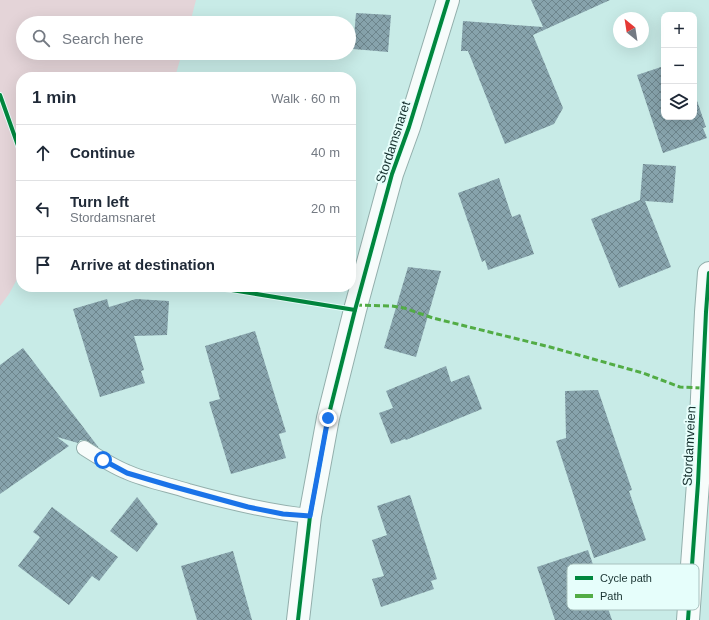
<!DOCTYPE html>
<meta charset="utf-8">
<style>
:root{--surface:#fff;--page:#f2f2f3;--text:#1f2937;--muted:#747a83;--line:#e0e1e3}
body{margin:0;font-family:Helvetica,sans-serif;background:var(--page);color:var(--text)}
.controls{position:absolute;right:12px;top:12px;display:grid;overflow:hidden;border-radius:8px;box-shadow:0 4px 16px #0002}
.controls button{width:36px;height:36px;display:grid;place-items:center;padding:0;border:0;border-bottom:1px solid var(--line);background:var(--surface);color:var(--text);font:20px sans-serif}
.compass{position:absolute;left:613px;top:12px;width:36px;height:36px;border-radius:50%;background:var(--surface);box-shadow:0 4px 16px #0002;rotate:330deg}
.stop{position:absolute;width:12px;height:12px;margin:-9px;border:3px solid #1a73e8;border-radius:50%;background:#fff}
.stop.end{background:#1a73e8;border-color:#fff;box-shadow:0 1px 4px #0008}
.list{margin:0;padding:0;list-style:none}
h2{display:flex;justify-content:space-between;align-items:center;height:52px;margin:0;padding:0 16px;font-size:17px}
h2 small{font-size:13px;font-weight:400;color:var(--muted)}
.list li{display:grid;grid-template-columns:26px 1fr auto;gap:12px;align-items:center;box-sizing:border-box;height:56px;padding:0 16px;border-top:1px solid var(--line)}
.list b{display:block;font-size:15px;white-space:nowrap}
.list p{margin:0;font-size:13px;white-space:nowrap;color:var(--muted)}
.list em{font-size:13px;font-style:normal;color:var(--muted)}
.icon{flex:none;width:22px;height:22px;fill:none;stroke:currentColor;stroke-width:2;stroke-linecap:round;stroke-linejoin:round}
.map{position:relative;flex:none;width:709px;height:620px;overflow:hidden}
.search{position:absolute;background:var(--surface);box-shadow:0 4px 16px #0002;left:16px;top:16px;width:340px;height:44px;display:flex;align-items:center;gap:10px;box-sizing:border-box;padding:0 14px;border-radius:22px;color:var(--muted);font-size:15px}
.panel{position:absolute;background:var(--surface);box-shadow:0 4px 16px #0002;left:16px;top:72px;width:340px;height:220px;border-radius:16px}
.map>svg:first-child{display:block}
.park{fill:#e4d4d8}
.building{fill:url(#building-cross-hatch)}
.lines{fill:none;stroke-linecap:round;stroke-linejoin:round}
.service-casing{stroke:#93afac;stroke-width:16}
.minor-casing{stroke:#93afac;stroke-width:24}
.service{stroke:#f7fcfb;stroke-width:14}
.minor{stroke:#f7fcfb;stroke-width:22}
.quiet{stroke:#52ac45;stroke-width:3;stroke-dasharray:6 3;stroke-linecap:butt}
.cycleway-casing{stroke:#e6fefb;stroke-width:6}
.cycleway{stroke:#00873e;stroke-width:4}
.route{stroke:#1a73e8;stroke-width:5}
.labels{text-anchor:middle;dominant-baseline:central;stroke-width:4;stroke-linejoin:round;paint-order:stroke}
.street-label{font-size:13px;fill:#183230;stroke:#e6fefb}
.key{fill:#e6fefb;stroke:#a8c1be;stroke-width:1}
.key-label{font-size:11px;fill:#183230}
</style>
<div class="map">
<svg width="709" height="620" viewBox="0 0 709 620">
<defs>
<pattern id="building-cross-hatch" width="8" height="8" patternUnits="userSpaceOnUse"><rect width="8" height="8" fill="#87a3ac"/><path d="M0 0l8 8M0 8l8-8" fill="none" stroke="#6d858c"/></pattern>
</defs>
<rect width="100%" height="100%" fill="#c8ebe7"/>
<path class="park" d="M 0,0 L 196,0 L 190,23 L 23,23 L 23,53 L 182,53 L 175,77 L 21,77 L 21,272 L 9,294 L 0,306 Z"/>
<g class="building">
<path d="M 531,0 L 610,0 L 533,35 L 563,108 L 554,124 L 505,144 L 468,51 L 461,51 L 463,21 L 543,27 Z"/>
<path d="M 356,13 L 391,15 L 388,52 L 353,49 Z"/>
<path d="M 664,66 L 664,117 L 694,117 L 694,92 L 706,127 L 703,128 L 707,138 L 663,153 L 637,75 Z"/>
<path d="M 643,164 L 676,166 L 673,203 L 645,201 L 671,267 L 619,288 L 591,219 L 640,200 Z"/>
<path d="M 499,178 L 512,217 L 520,214 L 534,254 L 488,270 L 485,260 L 482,262 L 458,193 Z"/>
<path d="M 408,267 L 441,271 L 416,357 L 384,348 Z"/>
<path d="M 107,299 L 109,307 L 136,299 L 169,301 L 167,335 L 134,336 L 144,370 L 141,371 L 145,383 L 100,397 L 73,309 Z"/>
<path d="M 255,331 L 286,432 L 279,434 L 286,458 L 231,474 L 209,402 L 220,399 L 205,346 Z"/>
<path d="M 23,348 L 99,448 L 85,440 L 80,440 L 78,443 L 57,437 L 69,446 L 0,494 L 0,365 Z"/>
<path d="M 446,366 L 451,382 L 469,375 L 482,409 L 406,440 L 405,439 L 391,444 L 379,413 L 393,408 L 386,391 Z"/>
<path d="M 598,390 L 632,490 L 629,491 L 646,540 L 594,558 L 556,441 L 566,438 L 565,391 Z"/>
<path d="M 410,495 L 437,579 L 431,581 L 434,589 L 381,607 L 372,579 L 384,576 L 372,540 L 387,535 L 377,506 Z"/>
<path d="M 137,497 L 158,524 L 137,552 L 110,531 Z"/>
<path d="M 52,507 L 118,557 L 99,581 L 92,576 L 69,605 L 18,566 L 40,537 L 33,532 Z"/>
<path d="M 588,550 L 612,620 L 555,620 L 537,567 Z"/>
<path d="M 233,551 L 252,620 L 197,620 L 181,566 Z"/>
</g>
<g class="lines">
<g class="service-casing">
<path id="service" d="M 84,448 C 98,457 112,466 127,472 C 145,480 169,485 188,491 C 228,502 268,512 310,516"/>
</g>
<g class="minor-casing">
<g id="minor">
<path d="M 298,620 L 310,516 L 328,418 L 355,310 L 392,174 L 409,127 L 448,0"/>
<path d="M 688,620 L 698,483 L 706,312 L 709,273"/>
</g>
</g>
<use href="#service" class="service"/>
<use href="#minor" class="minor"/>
<path class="quiet" d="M 356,305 L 392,306 L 404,308 L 433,318 L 550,347 L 643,373 L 680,387 L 702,388"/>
<g class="cycleway-casing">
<g id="cycleway">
<path d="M 0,95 L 21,154"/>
<path d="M 213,287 L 355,310"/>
<path d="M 298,620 L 310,516 L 328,418 L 355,310 L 392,174 L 409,127 L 448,0"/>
<path d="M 688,620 L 698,483 L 706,312 L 709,273"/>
</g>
</g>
<use href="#cycleway" class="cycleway"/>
</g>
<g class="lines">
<path class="route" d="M 103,460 L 127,473 L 171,486 L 248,507 L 283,514 L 310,516 L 328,418"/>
</g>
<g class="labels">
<g class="street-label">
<text transform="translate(393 142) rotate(-72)">Stordamsnaret</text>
<text transform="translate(689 446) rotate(-87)">Stordamveien</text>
</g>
</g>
<rect x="567" y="564" width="132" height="46" rx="6" class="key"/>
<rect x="575" y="576" width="18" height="4" fill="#00873e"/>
<rect x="575" y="594" width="18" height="4" fill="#52ac45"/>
<g class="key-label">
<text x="600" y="582">Cycle path</text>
<text x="600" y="600">Path</text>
</g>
</svg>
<div class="controls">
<button>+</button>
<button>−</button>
<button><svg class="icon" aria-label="layers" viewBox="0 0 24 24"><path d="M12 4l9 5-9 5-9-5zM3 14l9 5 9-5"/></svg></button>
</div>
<svg class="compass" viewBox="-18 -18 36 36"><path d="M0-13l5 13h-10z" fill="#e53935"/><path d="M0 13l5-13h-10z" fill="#747a83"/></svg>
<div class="stop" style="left:103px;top:460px"></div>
<div class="stop end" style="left:328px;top:418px"></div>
<div class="search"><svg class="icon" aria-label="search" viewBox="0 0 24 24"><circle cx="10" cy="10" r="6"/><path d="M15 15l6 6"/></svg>Search here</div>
<section class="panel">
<h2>1 min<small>Walk · 60 m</small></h2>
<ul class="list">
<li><svg class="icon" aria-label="ahead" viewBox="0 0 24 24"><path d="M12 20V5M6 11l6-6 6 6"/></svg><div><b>Continue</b></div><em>40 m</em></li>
<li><svg class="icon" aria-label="left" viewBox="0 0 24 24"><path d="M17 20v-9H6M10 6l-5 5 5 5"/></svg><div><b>Turn left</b><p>Stordamsnaret</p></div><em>20 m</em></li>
<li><svg class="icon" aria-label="arrive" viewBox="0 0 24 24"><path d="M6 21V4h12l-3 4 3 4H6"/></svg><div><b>Arrive at destination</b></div></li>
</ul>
</section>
</div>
